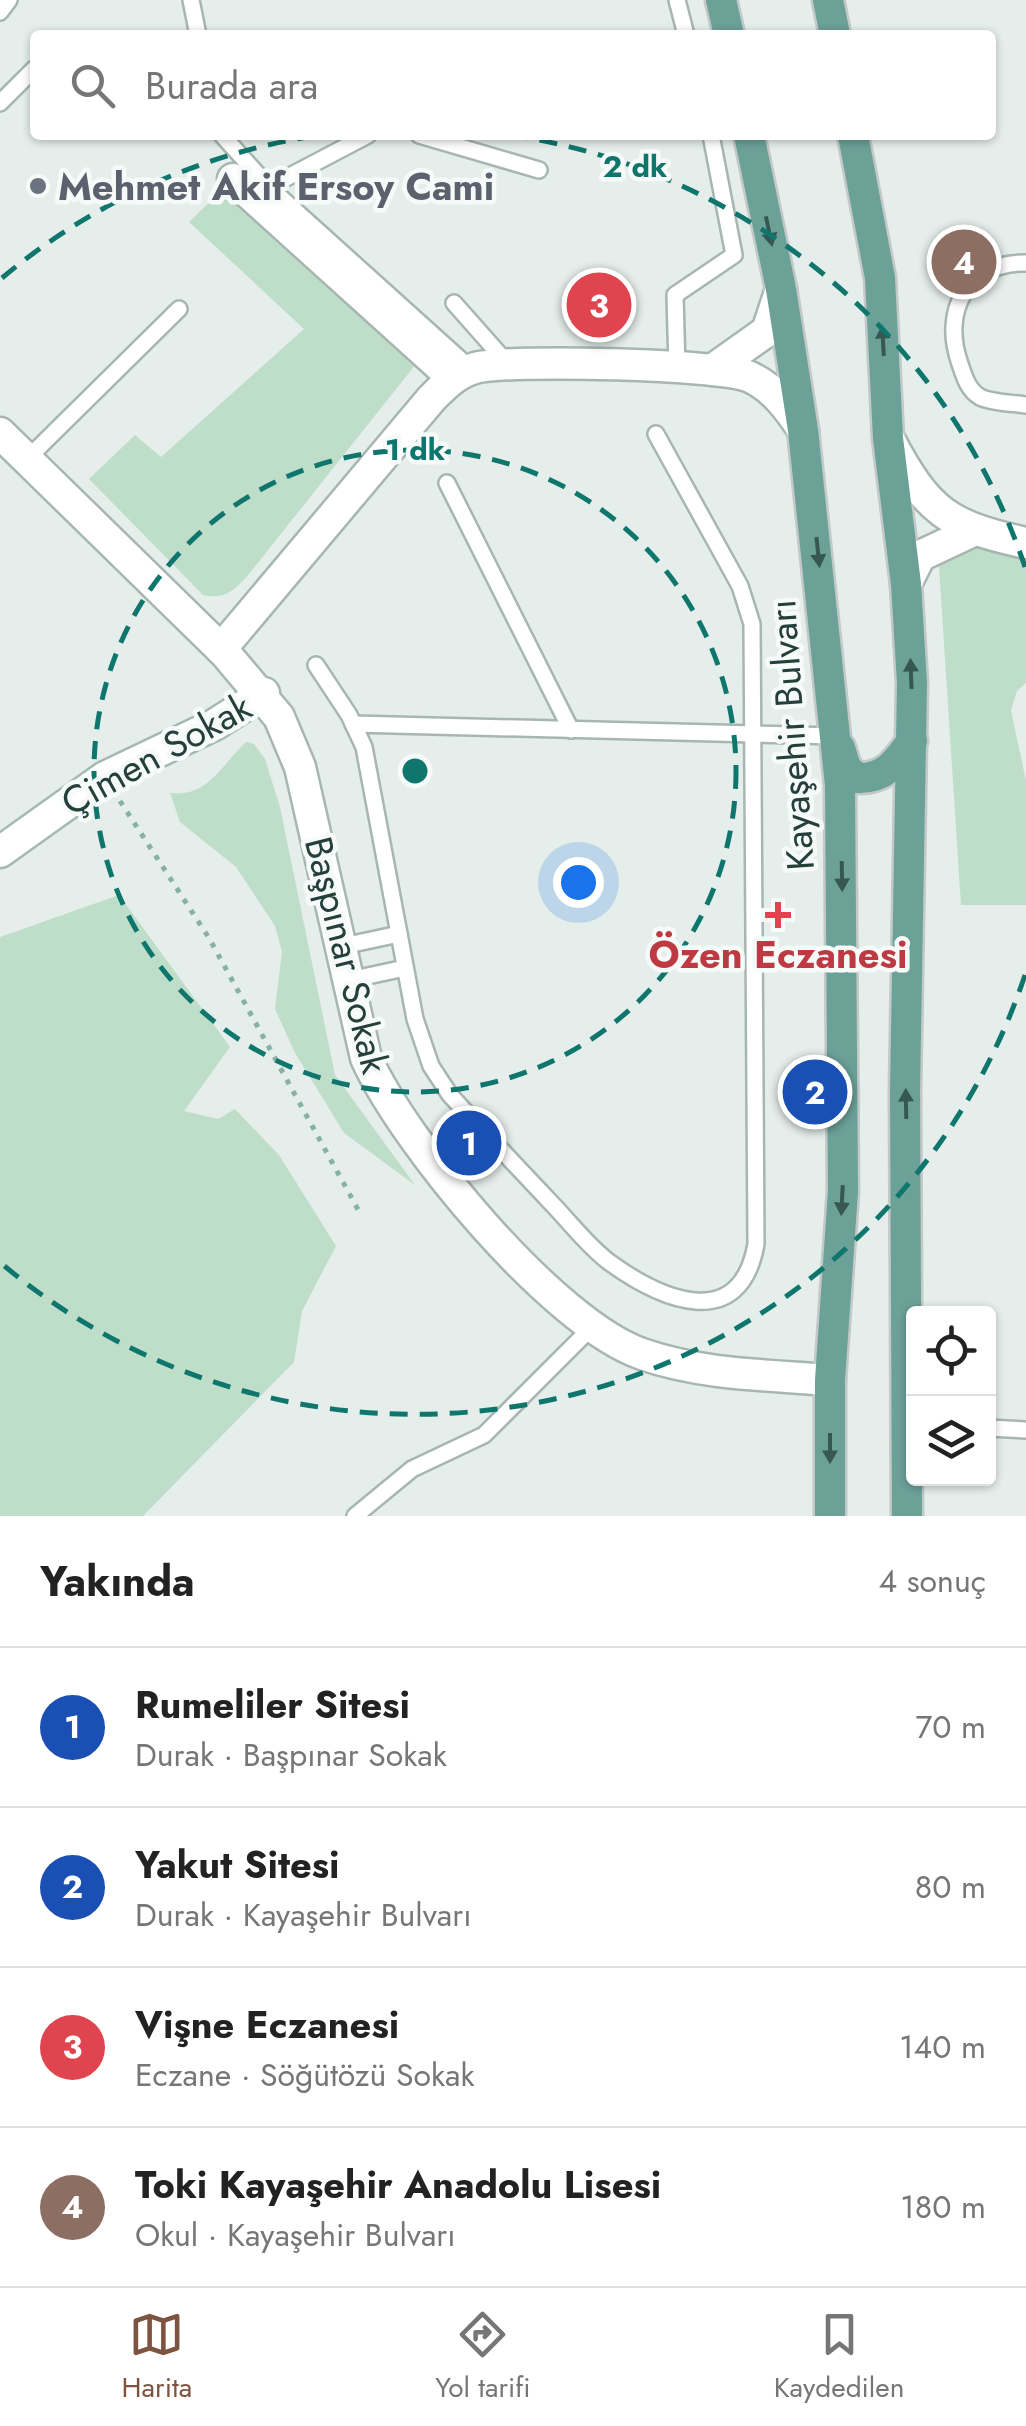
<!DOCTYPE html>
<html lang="tr">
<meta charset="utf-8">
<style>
:root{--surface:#fff;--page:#f6f6f6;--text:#222;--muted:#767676;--line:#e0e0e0;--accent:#7d5440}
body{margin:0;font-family:Jost,sans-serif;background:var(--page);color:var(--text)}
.controls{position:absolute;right:30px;bottom:30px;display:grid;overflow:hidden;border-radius:10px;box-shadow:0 2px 8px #0004}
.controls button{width:90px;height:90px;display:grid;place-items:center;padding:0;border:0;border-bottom:2px solid var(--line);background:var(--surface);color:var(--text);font:50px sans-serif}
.you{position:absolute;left:578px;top:882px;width:35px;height:35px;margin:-25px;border:8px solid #fff;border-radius:50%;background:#1a73e8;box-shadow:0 0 0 15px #1a73e833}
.badge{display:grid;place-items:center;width:65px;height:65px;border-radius:50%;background:var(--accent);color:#fff;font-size:32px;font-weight:700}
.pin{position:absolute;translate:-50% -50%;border:5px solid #fff;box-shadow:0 2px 10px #0006}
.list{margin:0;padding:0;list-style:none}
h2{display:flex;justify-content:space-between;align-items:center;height:130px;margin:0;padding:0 40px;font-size:42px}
h2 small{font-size:32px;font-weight:400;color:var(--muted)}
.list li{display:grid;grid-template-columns:65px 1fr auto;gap:30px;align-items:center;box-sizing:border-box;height:160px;padding:0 40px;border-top:2px solid var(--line)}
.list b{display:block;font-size:38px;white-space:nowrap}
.list p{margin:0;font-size:32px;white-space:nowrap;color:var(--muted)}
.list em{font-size:32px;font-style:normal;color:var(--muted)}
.icon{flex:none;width:55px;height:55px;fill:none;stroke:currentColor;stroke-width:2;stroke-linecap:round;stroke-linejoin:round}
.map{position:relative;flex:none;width:1026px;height:1516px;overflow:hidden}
.search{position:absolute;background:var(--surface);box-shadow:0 2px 8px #0004;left:30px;right:30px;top:30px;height:110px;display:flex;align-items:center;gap:25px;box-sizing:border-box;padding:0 35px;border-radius:10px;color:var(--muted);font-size:38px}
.sheet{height:770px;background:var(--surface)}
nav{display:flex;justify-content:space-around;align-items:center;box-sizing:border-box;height:140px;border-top:2px solid var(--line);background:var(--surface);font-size:28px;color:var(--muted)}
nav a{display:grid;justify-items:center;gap:5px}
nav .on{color:var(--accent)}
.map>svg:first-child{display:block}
.green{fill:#bfdeca}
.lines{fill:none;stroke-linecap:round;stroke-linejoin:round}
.lane-casing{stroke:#a8b6b2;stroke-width:20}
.street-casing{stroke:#a8b6b2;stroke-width:35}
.secondary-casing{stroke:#a4b9b3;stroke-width:35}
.primary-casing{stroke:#c2c9c8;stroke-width:35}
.path{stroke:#87b0a6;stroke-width:5;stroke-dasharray:5 8;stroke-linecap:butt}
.lane{stroke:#fff;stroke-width:15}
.street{stroke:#fff;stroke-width:30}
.secondary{stroke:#fff;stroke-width:30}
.primary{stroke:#6ca198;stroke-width:30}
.oneway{fill:#375852}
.ring{fill:none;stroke:#0f766e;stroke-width:5;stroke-dasharray:18 12}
.worship-dot{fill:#6b7280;stroke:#f6faf8;stroke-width:4}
.health-dot{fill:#e0444e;stroke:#f6faf8;stroke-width:4}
.labels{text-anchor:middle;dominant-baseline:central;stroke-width:9;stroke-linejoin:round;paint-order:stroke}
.worship-label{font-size:38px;font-weight:bold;fill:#5b616d;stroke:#f6faf8;text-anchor:start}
.street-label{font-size:38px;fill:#253f3a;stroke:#f6faf8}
.health-label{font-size:38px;font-weight:bold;fill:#be3a42;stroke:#f6faf8}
.centre{fill:#0f766e;stroke:#f6faf8;stroke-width:5}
.ring-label{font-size:30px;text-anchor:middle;font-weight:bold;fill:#0f766e;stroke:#f6faf8;stroke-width:9;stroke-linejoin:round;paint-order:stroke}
</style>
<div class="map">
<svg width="1026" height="1516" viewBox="0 0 1026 1516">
<rect width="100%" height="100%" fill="#e5eeea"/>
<g class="green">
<path d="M 223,189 L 416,364 L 249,574 C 235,590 225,600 203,595 L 89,479 L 135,435 L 161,457 L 304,329 L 189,222 Z"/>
<path d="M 960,539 L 1026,550 L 1026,683 L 1017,691 L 1011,710 L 1026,781 L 1026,905 L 961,905 L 939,567 L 946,551 Z"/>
<path d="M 246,742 L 254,744 L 265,759 L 280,807 L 335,1075 L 415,1185 L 344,1133 L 295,1053 L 275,1009 L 282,952 L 275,926 L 236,867 L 180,822 L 170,793 C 208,798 222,764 246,742 Z"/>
<path d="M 119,895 L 230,1047 L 184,1111 L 218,1119 L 235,1109 L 279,1155 L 336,1246 L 302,1311 L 294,1362 L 143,1516 L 0,1516 L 0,937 Z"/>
</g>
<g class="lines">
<g class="lane-casing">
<g id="lane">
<path d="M 191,0 L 198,35"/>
<path d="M 677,0 L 686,35"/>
<path d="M 0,12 L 9,0"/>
<path d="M 0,103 L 35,68"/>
<path d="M 222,135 L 269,187 L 471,369"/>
<path d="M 419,135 L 539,170"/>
<path d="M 269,187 L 368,135"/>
<path d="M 1026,263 C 967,262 941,311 960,364 C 964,376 968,390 980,397 C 992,403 1013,403 1026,405"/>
<path d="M 454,303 L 507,363"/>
<path d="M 677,369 L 675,295 L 734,255 L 711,135"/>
<path d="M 27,459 L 179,309"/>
<path d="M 447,483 L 571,730"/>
<path d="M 316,665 L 349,715 L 364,747 L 415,1019 L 431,1066 L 450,1095 C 485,1133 520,1170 555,1207 C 572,1225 589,1247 609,1262 C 660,1299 740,1335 756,1244 L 752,624 L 740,586 L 656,434"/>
<path d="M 353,724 L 836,736"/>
<path d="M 343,946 L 399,934"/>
<path d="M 349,980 L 405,968"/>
<path d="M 988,1428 L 1026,1430"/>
<path d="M 355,1516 L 412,1469 L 484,1435 L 590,1329"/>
</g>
</g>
<g class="street-casing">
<g id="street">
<path d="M 233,179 L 453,378"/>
<path d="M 712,370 L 767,331 L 781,289"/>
<path d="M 0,433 L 225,653 L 279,717 L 300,767 L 366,1058 C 405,1144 553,1323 642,1354 C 702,1375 768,1375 830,1380"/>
<path d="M 889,439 C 927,511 947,526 1026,543"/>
<path d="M 906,584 L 920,556 L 971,532"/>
<path d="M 221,649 L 432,398 C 445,385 457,373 475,368 C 507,359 722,364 750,377 C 774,388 789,409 803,430"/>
</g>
</g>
<g class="secondary-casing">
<path id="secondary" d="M 0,852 L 105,777 L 214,725 L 264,693"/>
</g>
<g class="primary-casing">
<g id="primary">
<path d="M 721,0 L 729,35"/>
<path d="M 828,0 L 835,35"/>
<path d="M 749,135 L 781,289 L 803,430 L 840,785 L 843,1191 L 830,1380 L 830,1516"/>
<path d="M 853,135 L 880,278 L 888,438 L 906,584 L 912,683 L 905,1091 L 907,1516"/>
<path d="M 840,748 L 846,768 L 857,778 C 885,779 896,763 912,741"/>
</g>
</g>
<path class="path" d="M 120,801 L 209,938 L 361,1215"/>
<use href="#lane" class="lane"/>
<use href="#street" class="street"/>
<use href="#secondary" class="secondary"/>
<use href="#primary" class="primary"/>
</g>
<defs><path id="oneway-solid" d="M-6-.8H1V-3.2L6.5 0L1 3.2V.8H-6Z" transform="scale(2.5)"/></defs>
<g class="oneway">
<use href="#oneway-solid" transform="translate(769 231) rotate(78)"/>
<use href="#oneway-solid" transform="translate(883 341) rotate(-93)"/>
<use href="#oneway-solid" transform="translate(818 552) rotate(84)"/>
<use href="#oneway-solid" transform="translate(911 674) rotate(-92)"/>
<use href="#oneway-solid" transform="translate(842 876) rotate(89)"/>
<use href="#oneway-solid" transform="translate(906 1104) rotate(-91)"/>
<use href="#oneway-solid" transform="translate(842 1200) rotate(93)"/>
<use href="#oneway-solid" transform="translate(830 1448) rotate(90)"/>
</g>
<g class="ring">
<circle cx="415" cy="771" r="321"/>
<path d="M1025 975A643 643 0 0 1 2 1264M2 278A643 643 0 0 1 320 135M510 135A643 643 0 0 1 1025 567"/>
</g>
<circle class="worship-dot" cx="38" cy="186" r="10"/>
<path class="health-dot" d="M773 900h10v10h10v10h-10v10h-10v-10h-10v-10h10z"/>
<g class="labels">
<g class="worship-label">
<text x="58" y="186">Mehmet Akif Ersoy Cami</text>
</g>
<g class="street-label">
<text transform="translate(791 735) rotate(-94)">Kayaşehir Bulvarı</text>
<text transform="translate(156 754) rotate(-29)">Çimen Sokak</text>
<text transform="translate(347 955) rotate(76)">Başpınar Sokak</text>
</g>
<g class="health-label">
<text x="778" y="954">Özen Eczanesi</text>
</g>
</g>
<circle cx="415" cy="771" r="15" class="centre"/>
<g class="ring-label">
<text x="635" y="177">2 dk</text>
<text x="415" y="460">1 dk</text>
</g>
</svg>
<div class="controls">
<button><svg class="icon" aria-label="locate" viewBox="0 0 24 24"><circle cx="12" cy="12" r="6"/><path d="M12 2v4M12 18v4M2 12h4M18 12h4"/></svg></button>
<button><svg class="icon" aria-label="layers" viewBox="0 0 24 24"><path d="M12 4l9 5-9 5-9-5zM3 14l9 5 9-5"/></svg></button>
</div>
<div class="you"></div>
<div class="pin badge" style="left:469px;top:1143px;background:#1a4fb4">1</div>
<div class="pin badge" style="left:815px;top:1092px;background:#1a4fb4">2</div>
<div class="pin badge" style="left:599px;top:305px;background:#e0444e">3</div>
<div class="pin badge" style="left:964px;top:262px;background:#8d6e63">4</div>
<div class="search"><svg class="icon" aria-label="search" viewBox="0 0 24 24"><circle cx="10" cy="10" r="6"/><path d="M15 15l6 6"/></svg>Burada ara</div>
</div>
<section class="sheet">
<h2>Yakında<small>4 sonuç</small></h2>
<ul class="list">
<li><span class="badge" style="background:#1a4fb4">1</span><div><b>Rumeliler Sitesi</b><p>Durak · Başpınar Sokak</p></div><em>70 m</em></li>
<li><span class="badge" style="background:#1a4fb4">2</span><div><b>Yakut Sitesi</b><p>Durak · Kayaşehir Bulvarı</p></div><em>80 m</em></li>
<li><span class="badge" style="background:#e0444e">3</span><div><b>Vişne Eczanesi</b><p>Eczane · Söğütözü Sokak</p></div><em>140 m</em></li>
<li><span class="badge" style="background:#8d6e63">4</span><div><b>Toki Kayaşehir Anadolu Lisesi</b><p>Okul · Kayaşehir Bulvarı</p></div><em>180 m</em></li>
</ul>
</section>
<nav>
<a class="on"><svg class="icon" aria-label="map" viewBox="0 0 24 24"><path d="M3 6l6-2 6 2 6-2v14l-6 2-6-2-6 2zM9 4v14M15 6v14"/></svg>Harita</a>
<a><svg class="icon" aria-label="directions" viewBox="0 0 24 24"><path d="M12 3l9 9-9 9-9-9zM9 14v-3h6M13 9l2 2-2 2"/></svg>Yol tarifi</a>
<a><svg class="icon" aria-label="saved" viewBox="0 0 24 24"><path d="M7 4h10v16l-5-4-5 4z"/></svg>Kaydedilen</a>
</nav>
